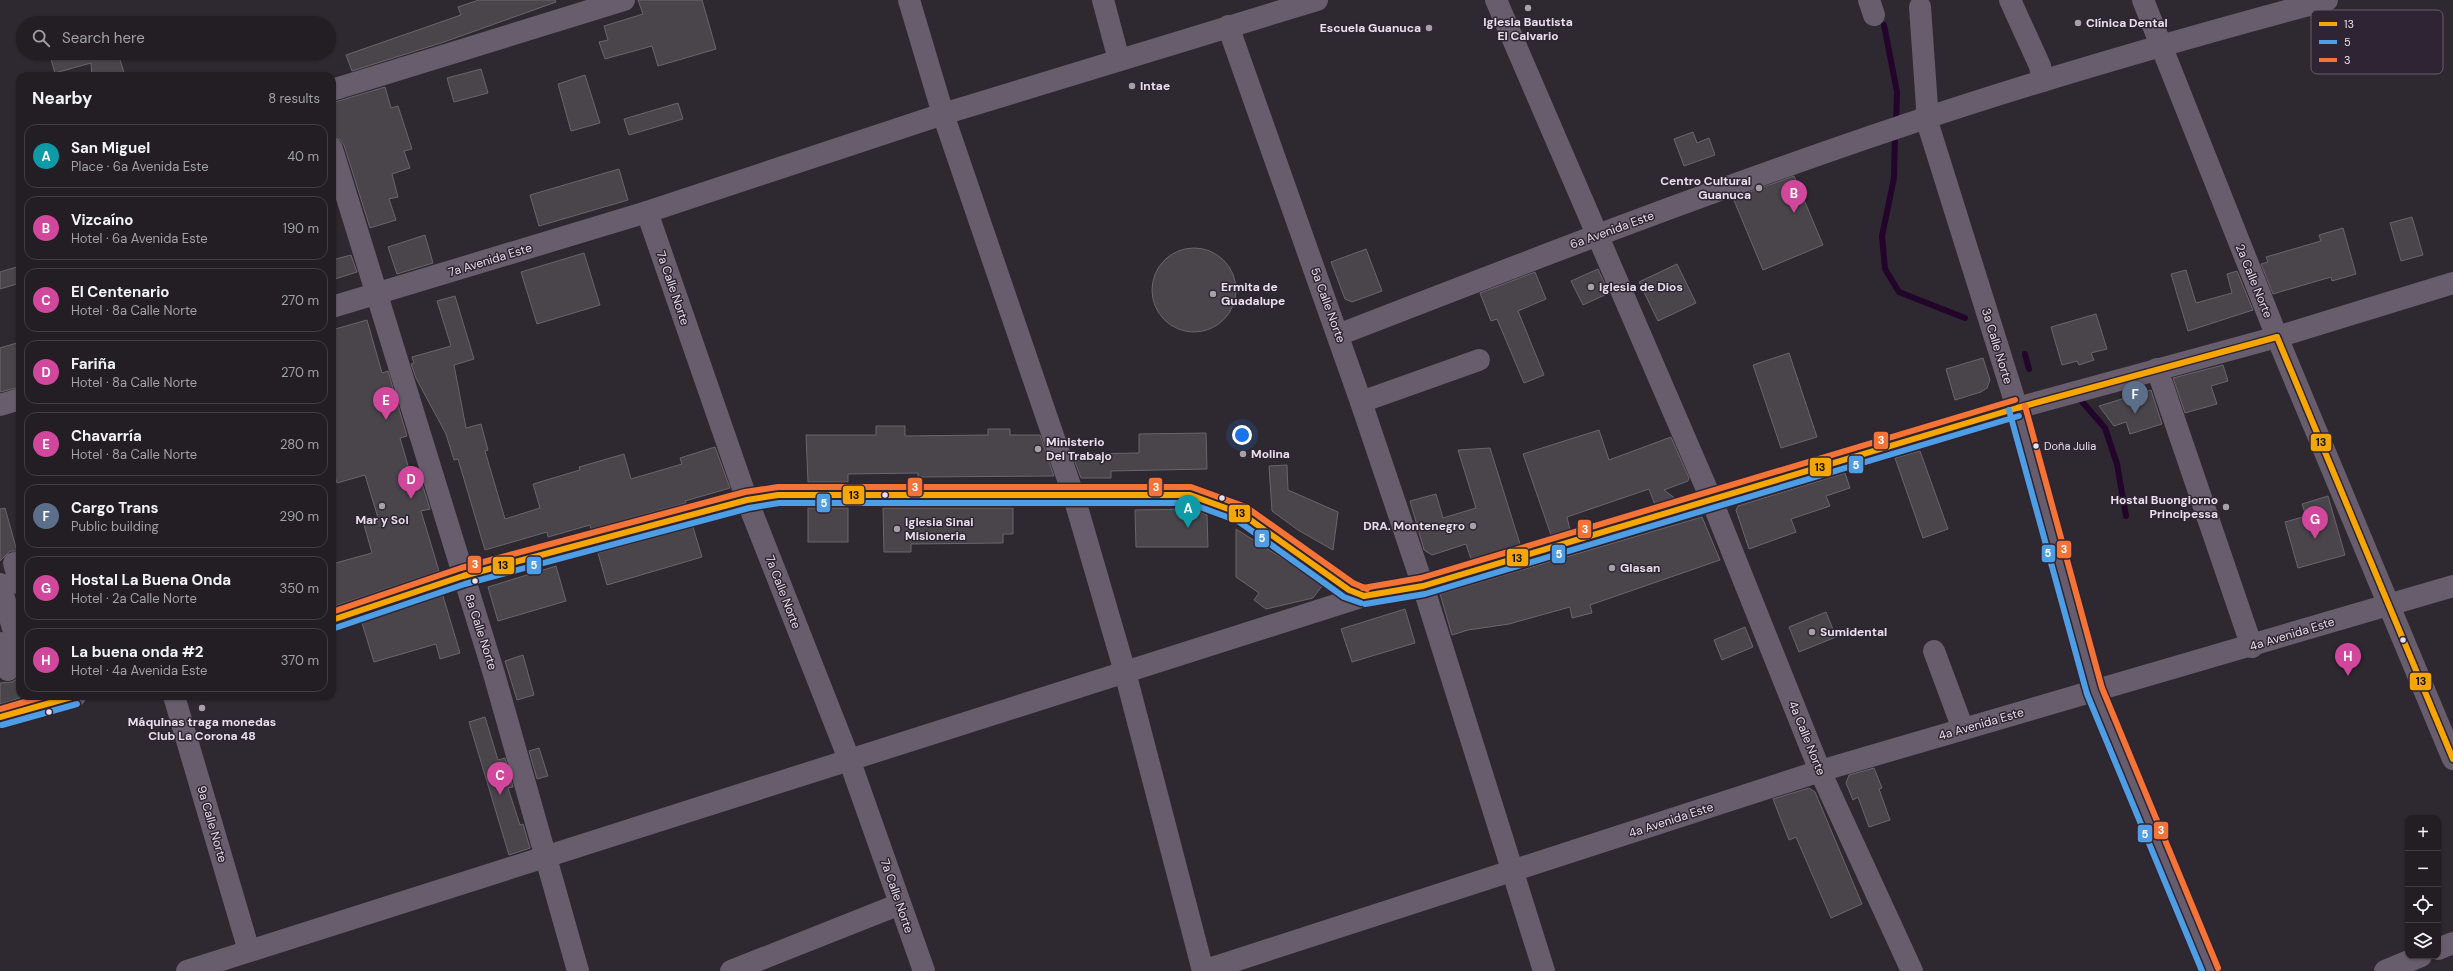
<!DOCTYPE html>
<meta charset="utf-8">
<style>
:root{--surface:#221e24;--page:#2a272c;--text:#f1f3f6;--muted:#a2a2a6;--line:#3f3c41;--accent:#ea580c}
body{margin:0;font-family:"DM Sans",sans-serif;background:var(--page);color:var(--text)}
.controls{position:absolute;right:12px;bottom:12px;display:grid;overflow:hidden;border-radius:8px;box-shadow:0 1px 3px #0004}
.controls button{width:36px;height:36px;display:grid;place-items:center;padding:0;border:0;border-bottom:1px solid var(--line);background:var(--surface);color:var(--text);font:20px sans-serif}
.you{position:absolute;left:1242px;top:435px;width:14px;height:14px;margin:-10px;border:3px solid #fff;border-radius:50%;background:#1a73e8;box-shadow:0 0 0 6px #1a73e833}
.badge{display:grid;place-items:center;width:26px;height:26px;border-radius:50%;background:var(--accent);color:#fff;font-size:13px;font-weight:700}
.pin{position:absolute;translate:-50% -33px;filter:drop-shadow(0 1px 2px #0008)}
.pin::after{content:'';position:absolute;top:21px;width:14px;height:12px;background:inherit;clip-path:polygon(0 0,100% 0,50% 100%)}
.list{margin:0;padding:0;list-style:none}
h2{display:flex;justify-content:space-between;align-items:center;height:52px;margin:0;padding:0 16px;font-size:17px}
h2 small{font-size:13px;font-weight:400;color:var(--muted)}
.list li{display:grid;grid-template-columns:26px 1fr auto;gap:12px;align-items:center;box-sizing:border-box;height:64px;margin:0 8px 8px;padding:0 8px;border:1px solid var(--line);border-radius:12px}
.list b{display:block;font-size:15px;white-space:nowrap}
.list p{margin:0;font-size:13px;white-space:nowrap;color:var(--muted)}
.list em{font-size:13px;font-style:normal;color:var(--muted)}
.icon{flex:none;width:22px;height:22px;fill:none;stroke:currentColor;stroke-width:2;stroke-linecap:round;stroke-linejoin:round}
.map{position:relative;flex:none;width:2453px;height:971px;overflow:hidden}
.search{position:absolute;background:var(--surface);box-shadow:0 1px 3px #0004;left:16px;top:16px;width:320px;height:44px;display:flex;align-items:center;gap:10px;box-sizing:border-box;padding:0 14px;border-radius:22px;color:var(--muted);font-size:15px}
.panel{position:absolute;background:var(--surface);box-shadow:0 1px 3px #0004;left:16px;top:72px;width:320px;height:628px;border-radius:12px}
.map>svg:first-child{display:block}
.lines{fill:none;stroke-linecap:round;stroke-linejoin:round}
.stream{stroke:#23042b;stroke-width:6}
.building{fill:#4a454b;stroke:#6a646c}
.minor{stroke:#685d6c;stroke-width:22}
.bus-1-casing{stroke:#2f2433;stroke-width:9}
.bus-2-casing{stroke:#2f2433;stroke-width:9}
.bus-3-casing{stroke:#2f2433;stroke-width:9}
.bus-1{stroke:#f7a600;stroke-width:6}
.bus-2{stroke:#4d9ee5;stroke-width:6}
.bus-3{stroke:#f57335;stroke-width:6}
.poi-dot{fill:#a7a0a9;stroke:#2f2433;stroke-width:1.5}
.bus-dot{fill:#e8e0ea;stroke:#2f2433;stroke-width:1.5}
.labels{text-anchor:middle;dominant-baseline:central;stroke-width:3;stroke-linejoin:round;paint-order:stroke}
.bus-label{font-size:11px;fill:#e8e0ea;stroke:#2f2433;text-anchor:start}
.poi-label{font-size:12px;font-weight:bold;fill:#e8e0ea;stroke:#2f2433;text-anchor:start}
.street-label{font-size:12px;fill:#e8e0ea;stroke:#2f2433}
.key{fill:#2f2433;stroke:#665c6a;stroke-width:1}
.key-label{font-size:11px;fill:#e8e0ea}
.line-badge{stroke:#2f2433;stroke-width:1.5}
.badge-label{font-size:11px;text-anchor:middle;font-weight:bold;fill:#fff}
.pale-badge-label{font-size:11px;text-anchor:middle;font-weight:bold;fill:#111}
</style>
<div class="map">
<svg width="2453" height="971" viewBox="0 0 2453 971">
<rect width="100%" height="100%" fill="#2e2830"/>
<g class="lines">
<g class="stream">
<path d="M 1884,25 L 1897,92 L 1896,124"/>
<path d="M 1895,133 L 1894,178 L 1882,236 L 1885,269 L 1899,292 L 1965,318"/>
<path d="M 2025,354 L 2029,369"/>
<path d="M 2078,397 L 2105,428 L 2117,464 L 2126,516"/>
</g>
</g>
<g class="building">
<path d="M 479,0 L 555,0 L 556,2 L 444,42 L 352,71 L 346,55 L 461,15 L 458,7 Z"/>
<path d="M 638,0 L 702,0 L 716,49 L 658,66 L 652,46 L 605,59 L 599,42 L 608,40 L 604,26 L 643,14 Z"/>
<path d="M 49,53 L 118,53 L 125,76 L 92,76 L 91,63 L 55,73 Z"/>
<path d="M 481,69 L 488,93 L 454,102 L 447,78 Z"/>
<path d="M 585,75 L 600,123 L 571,131 L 558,84 Z"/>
<path d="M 385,87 L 391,108 L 398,106 L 412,149 L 404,151 L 410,168 L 392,174 L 398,197 L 389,199 L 396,220 L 370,228 L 344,145 L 340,140 L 332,137 L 332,103 Z"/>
<path d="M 678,103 L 683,119 L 629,135 L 624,119 Z"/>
<path d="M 1693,132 L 1697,143 L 1709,138 L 1715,155 L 1684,166 L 1674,139 Z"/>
<path d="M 619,169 L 628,200 L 539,226 L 530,195 Z"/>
<path d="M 1794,176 L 1823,245 L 1763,270 L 1733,198 Z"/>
<path d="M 2412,217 L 2423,255 L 2401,261 L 2390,223 Z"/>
<path d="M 2343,228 L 2356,274 L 2332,281 L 2331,277 L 2273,294 L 2261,264 L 2268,262 L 2266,257 L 2321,241 L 2319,235 Z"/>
<path d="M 425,235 L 433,263 L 397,274 L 388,247 Z"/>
<circle cx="1194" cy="290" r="42"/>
<path d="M 1366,249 L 1382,291 L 1352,302 L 1345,299 L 1331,262 Z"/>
<path d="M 584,253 L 600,305 L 537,324 L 521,272 Z"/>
<path d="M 351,255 L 357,272 L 332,280 L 332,260 Z"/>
<path d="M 1677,264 L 1696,303 L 1658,321 L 1639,282 Z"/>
<path d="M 20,266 L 20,283 L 0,289 L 0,272 Z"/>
<path d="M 1598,269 L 1609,293 L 1583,305 L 1571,281 Z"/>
<path d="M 2186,270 L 2196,303 L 2232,293 L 2227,274 L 2237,271 L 2253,310 L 2188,331 L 2171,274 Z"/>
<path d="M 1535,272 L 1546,299 L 1518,311 L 1544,375 L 1524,383 L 1497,319 L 1491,321 L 1480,293 Z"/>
<path d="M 455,296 L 474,359 L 454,365 L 466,428 L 481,424 L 488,450 L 485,451 L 505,519 L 540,508 L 533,484 L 580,470 L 579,467 L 624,454 L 631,479 L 682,464 L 680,458 L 715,447 L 730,488 L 685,501 L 686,503 L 591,529 L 590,525 L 548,537 L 547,532 L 485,550 L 458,459 L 454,460 L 446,434 L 416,378 L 411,364 L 414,363 L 412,357 L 451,346 L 437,301 Z"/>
<path d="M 2096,314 L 2107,349 L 2091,353 L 2094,360 L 2079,365 L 2077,361 L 2062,365 L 2051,327 Z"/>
<path d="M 367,320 L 382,373 L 388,371 L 407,436 L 400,438 L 413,483 L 421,480 L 430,509 L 421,511 L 439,571 L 332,607 L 332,564 L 372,553 L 364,525 L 379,521 L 365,475 L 337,483 L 332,467 L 332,330 Z"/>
<path d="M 20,342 L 20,387 L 0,392 L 0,348 Z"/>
<path d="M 1789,353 L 1817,437 L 1781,448 L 1753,365 Z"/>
<path d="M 1983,358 L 1990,380 L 1987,388 L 1981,392 L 1955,400 L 1946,369 Z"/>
<path d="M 2223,365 L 2228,381 L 2211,386 L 2217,404 L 2185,413 L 2173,378 Z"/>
<path d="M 2151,390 L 2162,424 L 2130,434 L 2126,422 L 2114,426 L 2099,406 Z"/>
<path d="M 876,426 L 905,426 L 905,436 L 988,435 L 988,429 L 1010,429 L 1010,435 L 1040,435 L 1054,476 L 918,477 L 918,473 L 848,474 L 848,482 L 808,482 L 806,435 L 876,435 Z"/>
<path d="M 1599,430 L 1609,460 L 1671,437 L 1689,478 L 1688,481 L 1664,490 L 1676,499 L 1655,505 L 1649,489 L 1567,517 L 1570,530 L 1551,535 L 1523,454 Z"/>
<path d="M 1206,433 L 1207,469 L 1111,471 L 1111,478 L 1081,478 L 1072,454 L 1139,453 L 1139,434 Z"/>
<path d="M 1490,448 L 1520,544 L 1471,559 L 1466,544 L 1432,555 L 1424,550 L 1410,501 L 1436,494 L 1443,518 L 1476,508 L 1458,450 Z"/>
<path d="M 1920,451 L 1948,529 L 1923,538 L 1895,458 Z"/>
<path d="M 1287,465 L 1288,490 L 1338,512 L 1333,550 L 1298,530 L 1272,511 L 1269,466 Z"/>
<path d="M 1845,473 L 1850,488 L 1826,496 L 1830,506 L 1791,519 L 1796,532 L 1749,549 L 1736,510 L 1738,506 Z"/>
<path d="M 2328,496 L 2345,555 L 2298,568 L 2285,522 L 2306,516 L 2302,504 Z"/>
<path d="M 5,508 L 17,551 L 10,551 L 0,561 L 0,509 Z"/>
<rect x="808" y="508" width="40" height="34"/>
<path d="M 883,508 L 1013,508 L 1013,534 L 1003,534 L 1003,543 L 911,544 L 911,552 L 884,552 Z"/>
<path d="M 1193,509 L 1207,515 L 1208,547 L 1136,547 L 1135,510 Z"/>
<path d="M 1702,517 L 1720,560 L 1590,605 L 1592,613 L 1572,618 L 1570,607 L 1509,624 L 1468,630 L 1452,635 L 1440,594 Z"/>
<path d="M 693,527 L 702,557 L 607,585 L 598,553 Z"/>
<path d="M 1236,529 L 1285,560 L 1322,586 L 1313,598 L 1266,609 L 1254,600 L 1259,593 L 1236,577 Z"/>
<path d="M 556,566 L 566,601 L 498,621 L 488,587 Z"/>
<path d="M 443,596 L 460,653 L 440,659 L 436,644 L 374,662 L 362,623 Z"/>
<path d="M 1405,609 L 1415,643 L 1352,662 L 1341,629 Z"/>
<path d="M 1826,612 L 1836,637 L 1799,652 L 1789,627 Z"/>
<path d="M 1745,627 L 1753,647 L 1722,660 L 1714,640 Z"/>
<path d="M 523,655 L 534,695 L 517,700 L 505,661 Z"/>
<path d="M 20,677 L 20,698 L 0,704 L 0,683 L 12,682 Z"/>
<path d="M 485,717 L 498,760 L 505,758 L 513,787 L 508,788 L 520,825 L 523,824 L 530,848 L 509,855 L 469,722 Z"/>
<path d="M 539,748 L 548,776 L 537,779 L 529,751 Z"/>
<path d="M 1874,768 L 1882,788 L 1879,789 L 1890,820 L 1869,827 L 1858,797 L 1853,800 L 1846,783 L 1849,775 Z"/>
<path d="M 1809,788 L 1815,792 L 1862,904 L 1831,918 L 1796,837 L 1789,840 L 1773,799 Z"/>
</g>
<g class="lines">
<g class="minor">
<path d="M 909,0 L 943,114 L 1074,497 L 1125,672 L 1203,971"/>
<path d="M 1103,0 L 1119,60"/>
<path d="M 1496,0 L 1712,501 L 1820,771 L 1912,971"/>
<path d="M 1869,0 L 1874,15"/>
<path d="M 2010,0 L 2040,66 L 2043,81"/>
<path d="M 2143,0 L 2277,337 L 2453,759"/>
<path d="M 1920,7 L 1927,107 L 1926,118 L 2017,408 L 2094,691 L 2211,971"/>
<path d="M 1228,26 L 1361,402 L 1423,586 L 1544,971"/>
<path d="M 332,90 L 624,0"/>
<path d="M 332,149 L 494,674 L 578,971"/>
<path d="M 647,212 L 747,500 L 849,759 L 924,971"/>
<path d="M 332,307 L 647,212 L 943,114 L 1317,0"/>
<path d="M 1338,335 C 1526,262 1714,189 1905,125 C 2044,78 2185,38 2327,0"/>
<path d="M 2157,369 L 2252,647"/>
<path d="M 1361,402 L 1479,360"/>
<path d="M 0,405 L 20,399"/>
<path d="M 14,563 L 20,584"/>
<path d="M 0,584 L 20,652"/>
<path d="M 332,620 L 463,576 L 747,500 L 778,495 L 1190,495 L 1242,514 L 1349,590 L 1364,596"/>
<path d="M 0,643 L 8,670"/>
<path d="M 1934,651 L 1963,729"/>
<path d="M 174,696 L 249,951"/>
<path d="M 0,717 L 75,696"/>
<path d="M 2438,949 L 2453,943"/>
<path d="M 187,971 L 1364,596 L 1423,586 L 1712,501 L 2017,408 L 2277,337 L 2453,283"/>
<path d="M 731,971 L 900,904"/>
<path d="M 1203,971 L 1820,771 L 2453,586"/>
<path d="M 2385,971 L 2421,956"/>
</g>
<g class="bus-1-casing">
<g id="bus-1">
<path d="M 2277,337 L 2453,759"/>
<path d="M 1364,596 L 1423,586 L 2017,408 L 2277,337"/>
<path d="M 332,620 L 463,576 L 747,500 L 778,495 L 1190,495 L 1242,514 L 1349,590 L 1364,596"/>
<path d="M 0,717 L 75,696"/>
</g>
</g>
<g class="bus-2-casing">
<g id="bus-2">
<path d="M 2009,410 L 2087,694 L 2202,971"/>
<path d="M 1365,604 L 1425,594 L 2019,416"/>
<path d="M 335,628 L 465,584 L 749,508 L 779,503 L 1189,503 L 1238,521 L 1344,597 L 1361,603"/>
<path d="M 2,725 L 77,704"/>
</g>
</g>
<g class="bus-3-casing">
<g id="bus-3">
<path d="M 2025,406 L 2102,688 L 2218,968"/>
<path d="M 1363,588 L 1421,578 L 2015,400"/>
<path d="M 332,612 L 461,568 L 745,492 L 778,487 L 1191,487 L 1246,507 L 1353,583 L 1367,589"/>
<path d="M 0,709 L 45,696"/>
</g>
</g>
<use href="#bus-1" class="bus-1"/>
<use href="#bus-2" class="bus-2"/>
<use href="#bus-3" class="bus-3"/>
</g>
<g class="poi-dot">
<circle cx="1528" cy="8" r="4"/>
<circle cx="2078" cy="23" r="4"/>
<circle cx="1429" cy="28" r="4"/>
<circle cx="1132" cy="86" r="4"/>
<circle cx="1759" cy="188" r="4"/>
<circle cx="1591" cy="287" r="4"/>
<circle cx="1213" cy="294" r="4"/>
<circle cx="1038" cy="449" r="4"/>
<circle cx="1243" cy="454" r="4"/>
<circle cx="382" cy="506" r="4"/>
<circle cx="2226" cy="507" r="4"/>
<circle cx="1473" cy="526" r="4"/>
<circle cx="897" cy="529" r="4"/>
<circle cx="1612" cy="568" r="4"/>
<circle cx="1812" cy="632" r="4"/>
<circle cx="202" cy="708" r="4"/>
</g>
<g class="bus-dot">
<circle cx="2036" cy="446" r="3.5"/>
<circle cx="885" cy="495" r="3.5"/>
<circle cx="1222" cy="498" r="3.5"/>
<circle cx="475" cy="581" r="3.5"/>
<circle cx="2403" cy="640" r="3.5"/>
<circle cx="49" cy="712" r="3.5"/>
</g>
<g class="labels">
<g class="bus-label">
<text x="2044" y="446">Doña Julia</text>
</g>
<g class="poi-label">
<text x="1528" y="22" text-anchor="middle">Iglesia Bautista<tspan x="1528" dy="14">El Calvario</tspan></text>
<text x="2086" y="23">Clínica Dental</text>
<text x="1421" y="28" text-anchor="end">Escuela Guanuca</text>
<text x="1140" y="86">Intae</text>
<text x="1751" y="181" text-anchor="end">Centro Cultural<tspan x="1751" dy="14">Guanuca</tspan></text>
<text x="1221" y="287">Ermita de<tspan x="1221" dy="14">Guadalupe</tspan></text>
<text x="1599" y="287">iglesia de Dios</text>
<text x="1046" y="442">Ministerio<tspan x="1046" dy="14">Del Trabajo</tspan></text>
<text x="1251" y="454">Molina</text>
<text x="2218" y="500" text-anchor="end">Hostal Buongiorno<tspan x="2218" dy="14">Principessa</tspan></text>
<text x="382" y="520" text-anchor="middle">Mar y Sol</text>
<text x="905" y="522">Iglesia Sinai<tspan x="905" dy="14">Misioneria</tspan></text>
<text x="1465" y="526" text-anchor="end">DRA. Montenegro</text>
<text x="1620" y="568">Glasan</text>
<text x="1820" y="632">Sumidental</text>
<text x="202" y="722" text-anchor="middle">Máquinas traga monedas<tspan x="202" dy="14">Club La Corona 48</tspan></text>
</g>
<g class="street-label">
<text transform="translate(1612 230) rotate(-20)">6a Avenida Este</text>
<text transform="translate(490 260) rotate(-17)">7a Avenida Este</text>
<text transform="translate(2254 281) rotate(68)">2a Calle Norte</text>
<text transform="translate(673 288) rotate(71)">7a Calle Norte</text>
<text transform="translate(1328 305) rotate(70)">5a Calle Norte</text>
<text transform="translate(1997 346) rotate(73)">3a Calle Norte</text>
<text transform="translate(783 592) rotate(69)">7a Calle Norte</text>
<text transform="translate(481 632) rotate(72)">8a Calle Norte</text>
<text transform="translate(2292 634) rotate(-17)">4a Avenida Este</text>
<text transform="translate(1981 724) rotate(-16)">4a Avenida Este</text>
<text transform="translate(1807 738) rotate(68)">4a Calle Norte</text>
<text transform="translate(1671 820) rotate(-18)">4a Avenida Este</text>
<text transform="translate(212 824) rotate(74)">9a Calle Norte</text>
<text transform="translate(897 896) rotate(71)">7a Calle Norte</text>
</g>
</g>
<rect x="2311" y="10" width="132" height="64" rx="6" class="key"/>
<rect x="2319" y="22" width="18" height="4" fill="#f7a600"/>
<rect x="2319" y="40" width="18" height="4" fill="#4d9ee5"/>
<rect x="2319" y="58" width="18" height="4" fill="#f57335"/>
<g class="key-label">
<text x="2344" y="28">13</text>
<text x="2344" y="46">5</text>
<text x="2344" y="64">3</text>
</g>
<g class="line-badge">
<rect x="1873" y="431" width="16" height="19" rx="4" fill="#f57335"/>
<rect x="2310" y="433" width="22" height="19" rx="4" fill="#f7a600"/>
<rect x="1848" y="455" width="16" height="19" rx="4" fill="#4d9ee5"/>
<rect x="1809" y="457" width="23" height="20" rx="4" fill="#f7a600"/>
<rect x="907" y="477" width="16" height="20" rx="4" fill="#f57335"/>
<rect x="1148" y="477" width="15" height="20" rx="4" fill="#f57335"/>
<rect x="842" y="485" width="23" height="20" rx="4" fill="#f7a600"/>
<rect x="816" y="493" width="15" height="20" rx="4" fill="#4d9ee5"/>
<rect x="1228" y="504" width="23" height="19" rx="4" fill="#f7a600"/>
<rect x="1577" y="519" width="15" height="20" rx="4" fill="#f57335"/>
<rect x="1254" y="529" width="16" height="19" rx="4" fill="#4d9ee5"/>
<rect x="2056" y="540" width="16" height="19" rx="4" fill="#f57335"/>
<rect x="2041" y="544" width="15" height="19" rx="4" fill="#4d9ee5"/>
<rect x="1551" y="544" width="15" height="20" rx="4" fill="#4d9ee5"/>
<rect x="1506" y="548" width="23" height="19" rx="4" fill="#f7a600"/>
<rect x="467" y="555" width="15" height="19" rx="4" fill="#f57335"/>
<rect x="492" y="556" width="23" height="19" rx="4" fill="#f7a600"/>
<rect x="526" y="556" width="16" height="19" rx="4" fill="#4d9ee5"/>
<rect x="2409" y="672" width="23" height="19" rx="4" fill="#f7a600"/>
<rect x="2153" y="821" width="16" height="19" rx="4" fill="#f57335"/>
<rect x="2137" y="824" width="16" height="19" rx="4" fill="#4d9ee5"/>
</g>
<g class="badge-label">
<text x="1881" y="444">3</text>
<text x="1856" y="469">5</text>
<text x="915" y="491">3</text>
<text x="1156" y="491">3</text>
<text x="824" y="507">5</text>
<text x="1585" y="533">3</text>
<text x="1262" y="542">5</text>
<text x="2064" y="553">3</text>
<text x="2048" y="557">5</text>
<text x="1559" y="558">5</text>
<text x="475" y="568">3</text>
<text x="534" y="569">5</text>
<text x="2161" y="834">3</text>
<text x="2145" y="838">5</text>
</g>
<g class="pale-badge-label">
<text x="2321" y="446">13</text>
<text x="1820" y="471">13</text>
<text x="854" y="499">13</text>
<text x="1240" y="517">13</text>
<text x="1517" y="562">13</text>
<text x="503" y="569">13</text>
<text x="2421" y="685">13</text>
</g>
</svg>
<div class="controls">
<button>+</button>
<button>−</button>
<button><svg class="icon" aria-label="locate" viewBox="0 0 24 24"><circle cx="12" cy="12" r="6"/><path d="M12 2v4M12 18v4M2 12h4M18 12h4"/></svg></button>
<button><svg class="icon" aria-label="layers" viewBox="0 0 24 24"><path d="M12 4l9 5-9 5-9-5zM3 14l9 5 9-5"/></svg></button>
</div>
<div class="you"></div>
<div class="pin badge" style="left:1188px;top:528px;background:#0f9aa8">A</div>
<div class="pin badge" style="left:1794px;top:213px;background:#d1479c">B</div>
<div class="pin badge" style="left:500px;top:795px;background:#d1479c">C</div>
<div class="pin badge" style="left:411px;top:499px;background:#d1479c">D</div>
<div class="pin badge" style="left:386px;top:420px;background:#d1479c">E</div>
<div class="pin badge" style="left:2135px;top:414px;background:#5c6f8a">F</div>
<div class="pin badge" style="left:2315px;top:539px;background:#d1479c">G</div>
<div class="pin badge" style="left:2348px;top:676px;background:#d1479c">H</div>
<div class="search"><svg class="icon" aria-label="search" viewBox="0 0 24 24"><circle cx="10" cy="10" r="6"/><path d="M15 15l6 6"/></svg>Search here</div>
<section class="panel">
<h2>Nearby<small>8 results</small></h2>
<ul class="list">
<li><span class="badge" style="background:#0f9aa8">A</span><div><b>San Miguel</b><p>Place · 6a Avenida Este</p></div><em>40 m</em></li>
<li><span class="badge" style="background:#d1479c">B</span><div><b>Vizcaíno</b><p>Hotel · 6a Avenida Este</p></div><em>190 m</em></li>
<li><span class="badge" style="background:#d1479c">C</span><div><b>El Centenario</b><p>Hotel · 8a Calle Norte</p></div><em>270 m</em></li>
<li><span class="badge" style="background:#d1479c">D</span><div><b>Fariña</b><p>Hotel · 8a Calle Norte</p></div><em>270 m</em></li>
<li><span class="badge" style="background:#d1479c">E</span><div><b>Chavarría</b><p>Hotel · 8a Calle Norte</p></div><em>280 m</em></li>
<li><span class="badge" style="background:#5c6f8a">F</span><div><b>Cargo Trans</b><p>Public building</p></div><em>290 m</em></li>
<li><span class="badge" style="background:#d1479c">G</span><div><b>Hostal La Buena Onda</b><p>Hotel · 2a Calle Norte</p></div><em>350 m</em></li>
<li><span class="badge" style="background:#d1479c">H</span><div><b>La buena onda #2</b><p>Hotel · 4a Avenida Este</p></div><em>370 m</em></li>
</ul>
</section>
</div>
